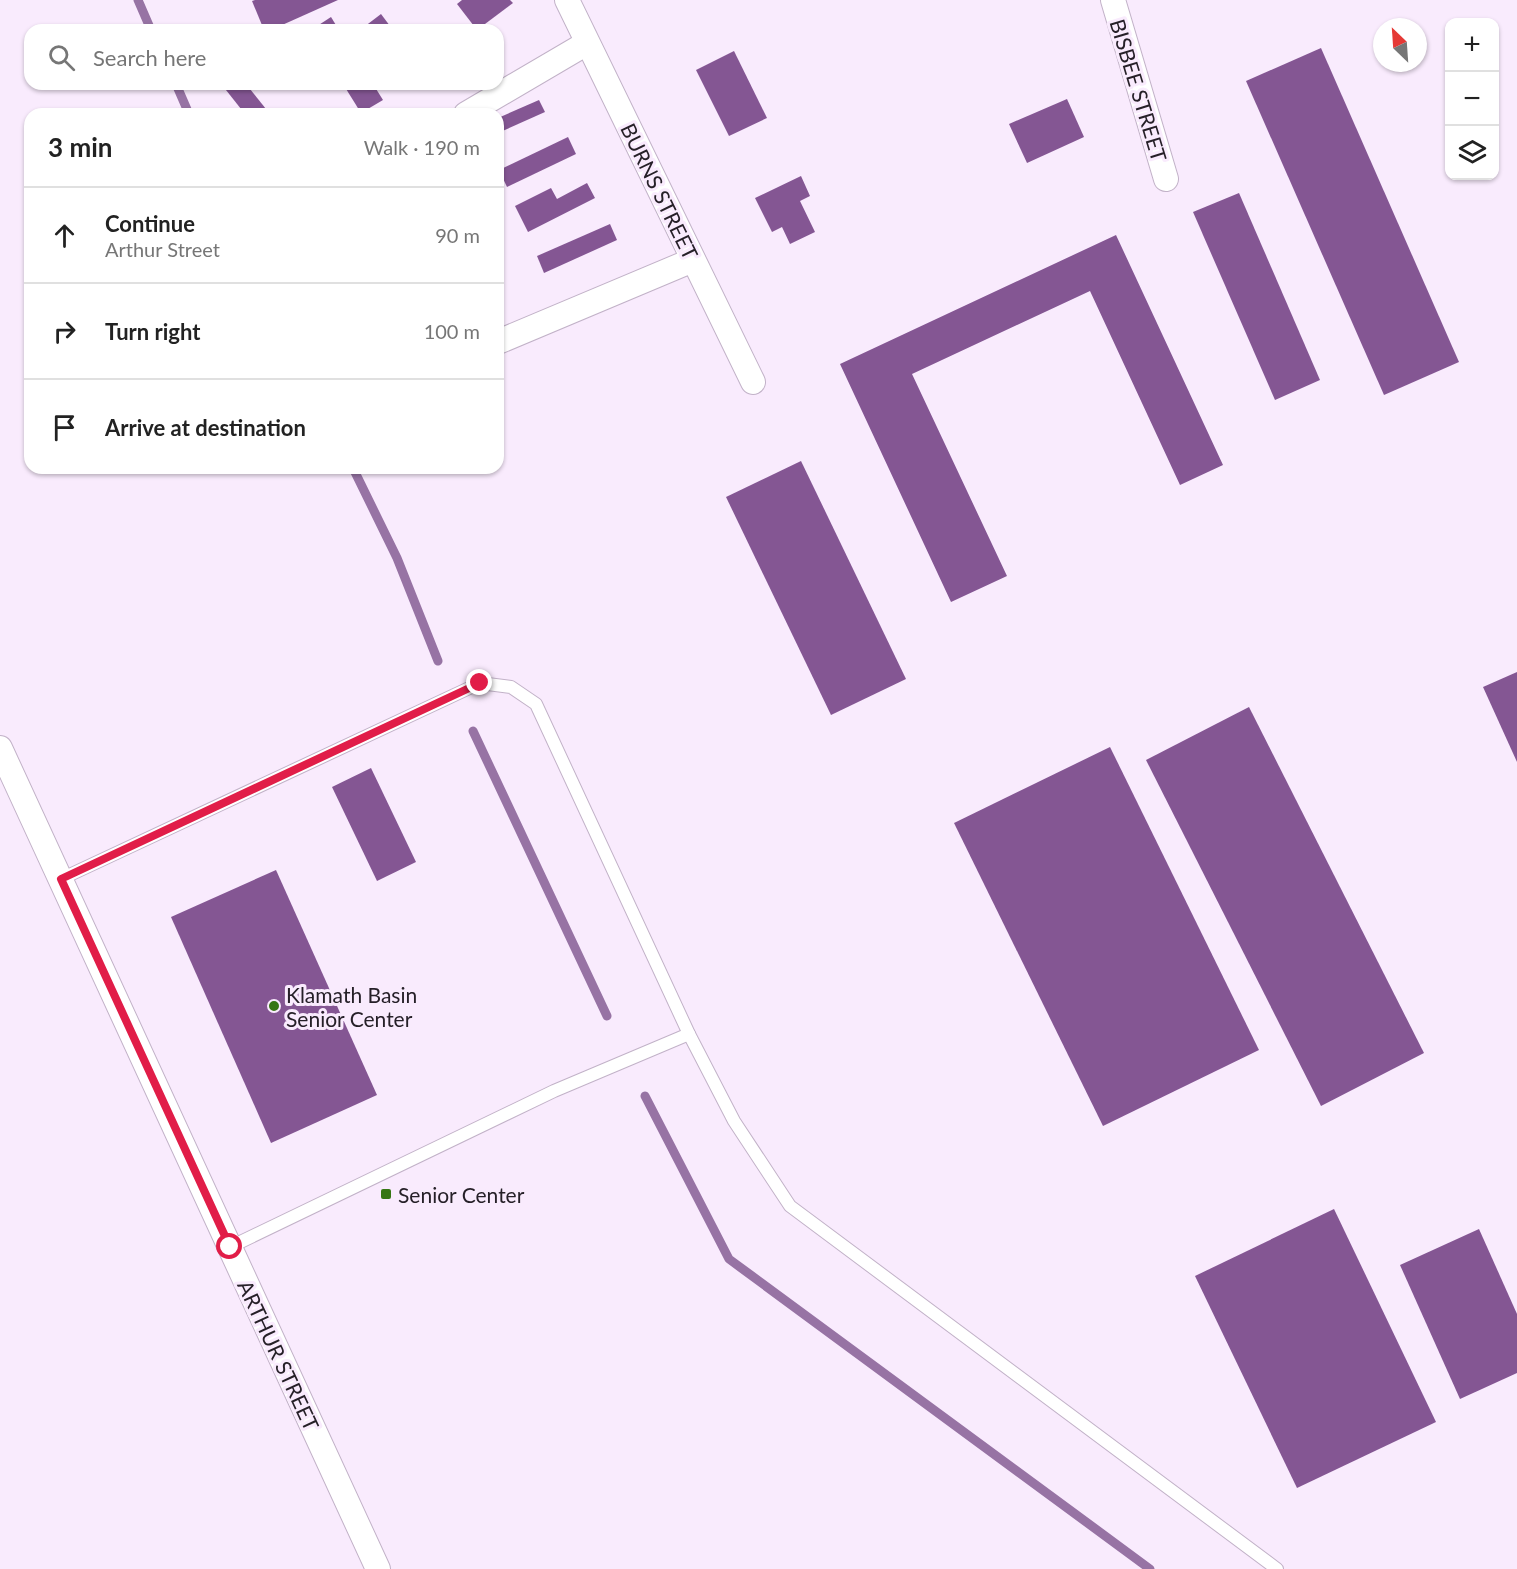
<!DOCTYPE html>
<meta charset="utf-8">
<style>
:root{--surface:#fff;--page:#f6f6f6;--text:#222;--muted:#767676;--line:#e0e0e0}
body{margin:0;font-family:Lato,sans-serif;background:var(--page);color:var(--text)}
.controls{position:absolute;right:18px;top:18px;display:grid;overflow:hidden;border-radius:12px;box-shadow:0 2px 4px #0004}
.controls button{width:54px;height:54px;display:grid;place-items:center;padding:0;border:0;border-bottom:2px solid var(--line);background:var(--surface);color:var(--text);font:30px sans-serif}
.compass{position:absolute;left:1373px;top:18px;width:54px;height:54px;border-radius:50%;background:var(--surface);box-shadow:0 2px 4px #0004;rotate:335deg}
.stop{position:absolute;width:18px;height:18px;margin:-14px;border:4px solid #e11d48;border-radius:50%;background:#fff}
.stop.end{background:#e11d48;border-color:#fff;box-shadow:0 2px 6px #0008}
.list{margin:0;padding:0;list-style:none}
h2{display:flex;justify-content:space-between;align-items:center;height:78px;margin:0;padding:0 24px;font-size:26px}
h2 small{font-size:20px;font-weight:400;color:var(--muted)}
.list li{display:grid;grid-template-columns:39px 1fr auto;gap:18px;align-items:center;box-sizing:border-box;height:96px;padding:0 24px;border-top:2px solid var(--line)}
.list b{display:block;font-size:22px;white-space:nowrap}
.list p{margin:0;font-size:20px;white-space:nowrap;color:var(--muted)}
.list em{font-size:20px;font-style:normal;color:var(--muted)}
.icon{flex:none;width:33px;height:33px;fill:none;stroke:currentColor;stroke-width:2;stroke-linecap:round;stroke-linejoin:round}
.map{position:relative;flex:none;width:1517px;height:1569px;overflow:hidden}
.search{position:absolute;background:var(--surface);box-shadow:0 2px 4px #0004;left:24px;top:24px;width:480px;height:66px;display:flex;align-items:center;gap:15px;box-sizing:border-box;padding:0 21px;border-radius:18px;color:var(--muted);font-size:22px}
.panel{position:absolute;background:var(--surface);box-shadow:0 2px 4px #0004;left:24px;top:108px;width:480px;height:366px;border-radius:18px}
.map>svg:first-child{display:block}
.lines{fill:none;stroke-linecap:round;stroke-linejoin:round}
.stream{stroke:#9773a4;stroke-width:9}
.building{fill:#845693}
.service-casing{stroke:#c2b2c8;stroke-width:14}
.minor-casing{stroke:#c2b2c8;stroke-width:26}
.service{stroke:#fff;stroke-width:12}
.minor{stroke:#fff;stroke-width:24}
.route{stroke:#e11d48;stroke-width:8}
.poi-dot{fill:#367613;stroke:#f9ebfd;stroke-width:2}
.labels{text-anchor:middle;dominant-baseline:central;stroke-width:6;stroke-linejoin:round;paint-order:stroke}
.street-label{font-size:21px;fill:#262028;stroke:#f9ebfd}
.poi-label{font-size:21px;fill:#262028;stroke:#f9ebfd;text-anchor:start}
</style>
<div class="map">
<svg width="1517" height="1569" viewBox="0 0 1517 1569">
<rect width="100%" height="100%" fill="#f9ebfd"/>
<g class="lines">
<g class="stream">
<path d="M 138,0 L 151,30"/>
<path d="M 176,84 L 189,114"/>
<path d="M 353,468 L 397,558 L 438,661"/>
<path d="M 473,731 L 607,1016"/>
<path d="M 645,1096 L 729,1259 L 1150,1569"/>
</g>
</g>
<g class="building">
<path d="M 255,0 L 338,0 L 271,30 L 264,30 L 252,1 Z"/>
<path d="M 462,0 L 510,0 L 513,3 L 477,30 L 457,4 Z"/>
<path d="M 381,14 L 393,30 L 360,30 Z"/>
<path d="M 331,17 L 339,30 L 311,30 Z"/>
<path d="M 1321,48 L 1459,362 L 1384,395 L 1246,81 Z"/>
<path d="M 734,51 L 767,118 L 729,136 L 696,70 Z"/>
<path d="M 224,84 L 246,84 L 270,114 L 245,114 L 222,85 Z"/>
<path d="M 343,84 L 373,84 L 383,100 L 361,113 Z"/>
<path d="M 1067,99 L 1084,137 L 1027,163 L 1009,124 Z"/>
<path d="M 539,100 L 545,112 L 498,133 L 498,118 Z"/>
<path d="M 568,137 L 576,154 L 507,187 L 499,170 Z"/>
<path d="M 801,176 L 810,196 L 800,201 L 815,232 L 790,244 L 782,227 L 772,232 L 755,198 Z"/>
<path d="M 587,183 L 595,198 L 528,232 L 515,206 L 551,188 L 557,199 Z"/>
<path d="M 1239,193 L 1320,380 L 1275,400 L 1193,212 Z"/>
<path d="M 610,224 L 617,240 L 544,273 L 537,256 Z"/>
<path d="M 1116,235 L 1223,465 L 1180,485 L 1090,291 L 912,374 L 1007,576 L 951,602 L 840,364 Z"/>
<path d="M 801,461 L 906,679 L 831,715 L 726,497 Z"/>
<path d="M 1517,672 L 1517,762 L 1483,687 Z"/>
<path d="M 1249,707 L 1424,1053 L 1321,1106 L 1146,760 Z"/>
<path d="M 1110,747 L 1259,1050 L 1103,1126 L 954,823 Z"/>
<path d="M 371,768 L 416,862 L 377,881 L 332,787 Z"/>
<path d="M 276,870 L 377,1095 L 271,1143 L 171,917 Z"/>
<path d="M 1334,1209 L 1436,1422 L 1297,1488 L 1195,1276 Z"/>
<path d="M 1479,1229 L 1517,1314 L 1517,1373 L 1460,1399 L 1400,1265 Z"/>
</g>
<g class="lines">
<g class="service-casing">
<g id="service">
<path d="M 61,879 L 480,683 L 511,687 L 536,704 L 689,1034 L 734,1121 L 790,1206 L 1277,1569"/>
<path d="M 230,1247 L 554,1091 L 689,1034"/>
</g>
</g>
<g class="minor-casing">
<g id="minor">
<path d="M 567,0 L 753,382"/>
<path d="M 1113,0 L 1166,179"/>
<path d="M 466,114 L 587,43"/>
<path d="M 498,342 L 693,260"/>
<path d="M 0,748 L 378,1569"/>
</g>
</g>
<use href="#service" class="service"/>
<use href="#minor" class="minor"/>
</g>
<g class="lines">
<path class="route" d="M 230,1247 L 61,879 L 480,683"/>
</g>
<g class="poi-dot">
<circle cx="274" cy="1006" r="6"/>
<rect x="380" y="1188" width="12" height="12" rx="3"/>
</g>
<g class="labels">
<g class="street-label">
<text transform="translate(1139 90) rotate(73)">BISBEE STREET</text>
<text transform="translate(660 191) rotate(64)">BURNS STREET</text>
<text transform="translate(279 1355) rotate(65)">ARTHUR STREET</text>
</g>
<g class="poi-label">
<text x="286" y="994">Klamath Basin<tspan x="286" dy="24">Senior Center</tspan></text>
<text x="398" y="1194">Senior Center</text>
</g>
</g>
</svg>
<div class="controls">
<button>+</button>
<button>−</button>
<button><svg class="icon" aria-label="layers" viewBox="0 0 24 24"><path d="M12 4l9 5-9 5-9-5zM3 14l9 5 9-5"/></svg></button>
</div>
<svg class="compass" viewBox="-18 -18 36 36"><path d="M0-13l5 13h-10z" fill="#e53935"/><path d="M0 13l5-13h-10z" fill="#767676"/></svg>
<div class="stop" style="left:230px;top:1247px"></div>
<div class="stop end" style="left:480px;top:683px"></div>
<div class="search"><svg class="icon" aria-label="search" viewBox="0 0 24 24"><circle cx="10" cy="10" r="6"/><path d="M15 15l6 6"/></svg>Search here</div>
<section class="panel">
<h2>3 min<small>Walk · 190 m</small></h2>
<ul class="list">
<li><svg class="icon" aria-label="ahead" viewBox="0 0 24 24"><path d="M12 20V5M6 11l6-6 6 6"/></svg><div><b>Continue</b><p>Arthur Street</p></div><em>90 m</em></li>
<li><svg class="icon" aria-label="right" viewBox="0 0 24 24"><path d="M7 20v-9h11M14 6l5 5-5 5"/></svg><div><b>Turn right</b></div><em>100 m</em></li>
<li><svg class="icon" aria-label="arrive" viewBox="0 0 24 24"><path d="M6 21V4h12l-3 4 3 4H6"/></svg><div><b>Arrive at destination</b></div></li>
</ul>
</section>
</div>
